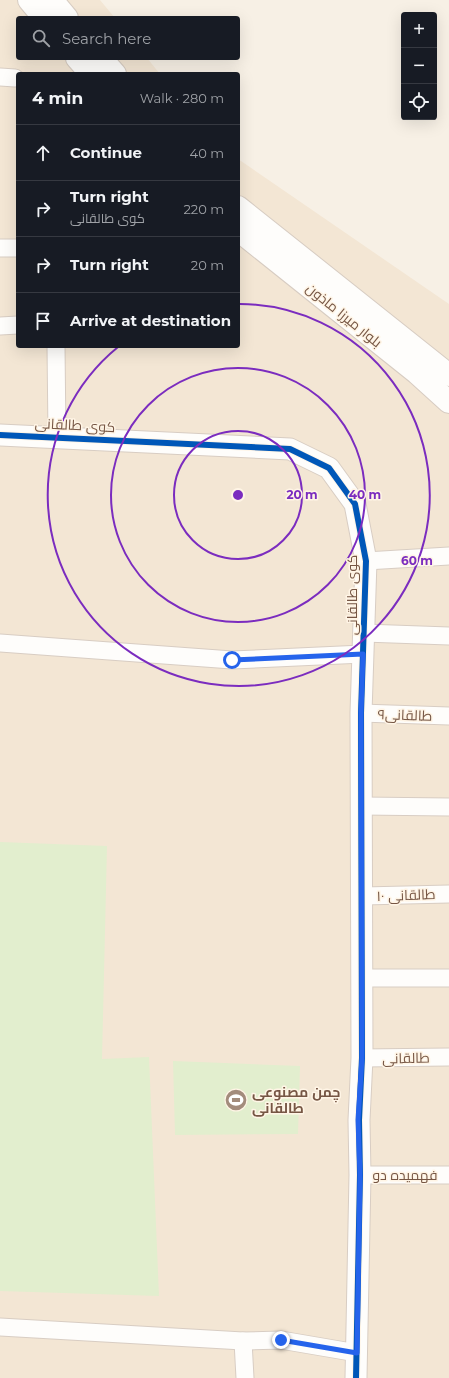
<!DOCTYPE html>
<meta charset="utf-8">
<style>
:root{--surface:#171b24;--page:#242831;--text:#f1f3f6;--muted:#9ea1a6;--line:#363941}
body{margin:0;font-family:Montserrat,Cairo,sans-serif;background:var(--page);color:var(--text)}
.controls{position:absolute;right:12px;top:12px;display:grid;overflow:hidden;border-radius:4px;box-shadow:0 4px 16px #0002}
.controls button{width:36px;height:36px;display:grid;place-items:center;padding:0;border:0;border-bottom:1px solid var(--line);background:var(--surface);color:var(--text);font:20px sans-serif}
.stop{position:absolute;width:12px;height:12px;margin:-9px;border:3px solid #2563eb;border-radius:50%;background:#fff}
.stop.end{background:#2563eb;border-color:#fff;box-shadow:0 1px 4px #0008}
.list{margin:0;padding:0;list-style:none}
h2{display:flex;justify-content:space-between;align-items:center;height:52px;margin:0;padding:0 16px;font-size:17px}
h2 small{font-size:13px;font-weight:400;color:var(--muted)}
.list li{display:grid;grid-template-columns:26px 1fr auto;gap:12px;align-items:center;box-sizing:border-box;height:56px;padding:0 16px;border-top:1px solid var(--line)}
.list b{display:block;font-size:15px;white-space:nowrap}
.list p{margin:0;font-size:13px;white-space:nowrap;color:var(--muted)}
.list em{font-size:13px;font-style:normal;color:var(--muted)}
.icon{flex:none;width:22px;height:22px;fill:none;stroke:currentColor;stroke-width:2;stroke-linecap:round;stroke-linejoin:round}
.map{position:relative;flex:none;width:449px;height:1378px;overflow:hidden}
.search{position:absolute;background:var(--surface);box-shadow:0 4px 16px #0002;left:16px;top:16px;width:224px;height:44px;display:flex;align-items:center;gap:10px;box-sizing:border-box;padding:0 14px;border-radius:4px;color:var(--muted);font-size:15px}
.panel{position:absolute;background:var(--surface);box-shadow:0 4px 16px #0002;left:16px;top:72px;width:224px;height:276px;border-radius:4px}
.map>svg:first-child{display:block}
.residential{fill:#f3e6d4}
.green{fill:#e2eece}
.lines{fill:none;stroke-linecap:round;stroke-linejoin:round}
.minor-casing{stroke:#d8cdc3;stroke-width:19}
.tertiary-casing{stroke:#d8cdc3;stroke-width:23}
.secondary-casing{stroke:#d7ccc2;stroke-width:24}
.minor{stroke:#fefdfb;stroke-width:17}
.tertiary{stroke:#fefdfb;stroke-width:21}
.secondary{stroke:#fefdfb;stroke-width:22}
.cycleway-casing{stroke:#fff5e6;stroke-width:8}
.cycleway{stroke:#0057b8;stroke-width:6}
.route{stroke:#2563eb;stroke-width:5}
.ring{fill:none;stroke:#7b2cbf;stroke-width:2}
.labels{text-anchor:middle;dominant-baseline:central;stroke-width:3;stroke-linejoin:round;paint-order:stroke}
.street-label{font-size:14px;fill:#765644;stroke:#fff5e6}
.poi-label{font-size:14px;font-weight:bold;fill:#765644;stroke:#fff5e6;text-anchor:start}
.centre{fill:#7b2cbf;stroke:#fff5e6;stroke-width:2}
.ring-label{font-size:12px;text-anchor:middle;font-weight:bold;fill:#7b2cbf;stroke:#fff5e6;stroke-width:3;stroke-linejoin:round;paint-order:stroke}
</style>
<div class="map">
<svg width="449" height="1378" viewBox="0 0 449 1378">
<rect width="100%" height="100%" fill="#f7f0e5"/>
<path class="residential" d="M 0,0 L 100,0 L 115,18 L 18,18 L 18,58 L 147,58 L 160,74 L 18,74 L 18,346 L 238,346 L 238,159 L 449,304 L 449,1378 L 0,1378 Z"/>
<g class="green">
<path d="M 0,842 L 107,846 L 102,1059 L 149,1057 L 159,1296 L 0,1291 Z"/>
<path d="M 173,1061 L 300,1066 L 298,1134 L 175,1135 Z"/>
</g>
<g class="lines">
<g class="minor-casing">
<g id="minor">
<path d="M 0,77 L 15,78"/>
<path d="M 0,248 L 18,248"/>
<path d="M 0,326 L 18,325"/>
<path d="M 56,346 L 57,436"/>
<path d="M 366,561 L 449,556"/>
<path d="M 364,633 L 449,636"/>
<path d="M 0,643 L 232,660 L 363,654"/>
<path d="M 361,713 L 449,716"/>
<path d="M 362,806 L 449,807"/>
<path d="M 363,896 L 449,894"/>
<path d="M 361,978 L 449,978"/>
<path d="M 362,1058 L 449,1057"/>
<path d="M 360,1175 L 449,1175"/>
<path d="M 0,1327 L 243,1341 L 281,1340 L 357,1353"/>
<path d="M 243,1341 L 245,1378"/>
</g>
</g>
<g class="tertiary-casing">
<path id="tertiary" d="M 0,435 L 290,449 L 329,468 L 355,504 L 366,561 L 361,713 L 362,1058 L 359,1120 L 360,1175 L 356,1378"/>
</g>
<g class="secondary-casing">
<g id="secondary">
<path d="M 29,0 L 44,18"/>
<path d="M 52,0 L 67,18"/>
<path d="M 77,58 L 91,74"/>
<path d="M 101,58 L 115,74"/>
<path d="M 238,207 L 449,375"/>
<path d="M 238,230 L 417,373 L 449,402"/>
</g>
</g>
<use href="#minor" class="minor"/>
<use href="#tertiary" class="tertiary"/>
<use href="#secondary" class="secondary"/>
<g class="cycleway-casing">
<path id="cycleway" d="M 0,435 L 290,449 L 329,468 L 355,504 L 366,561 L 361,713 L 362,1058 L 359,1120 L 360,1175 L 356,1378"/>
</g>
<use href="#cycleway" class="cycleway"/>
</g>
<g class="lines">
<path class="route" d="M 232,660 L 363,654 L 361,713 L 362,1058 L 358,1120 L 360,1175 L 357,1353 L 281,1340"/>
</g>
<g class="ring">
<circle cx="238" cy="495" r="64"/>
<circle cx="238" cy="495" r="127"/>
<path d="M240 304A191 191 0 1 1 118 347"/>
</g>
<defs>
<g id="stadium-disc" transform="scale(1.15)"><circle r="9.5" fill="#a38c7c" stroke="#fff5e6"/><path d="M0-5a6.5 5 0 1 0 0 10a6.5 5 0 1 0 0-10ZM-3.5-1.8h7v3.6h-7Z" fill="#fff"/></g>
</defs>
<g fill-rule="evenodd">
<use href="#stadium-disc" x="236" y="1100"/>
</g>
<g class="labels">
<g class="street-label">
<text transform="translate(344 315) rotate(39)">بلوار میرزا ماذون</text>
<text transform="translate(75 425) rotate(3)">کوی طالقانی</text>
<text transform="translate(352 595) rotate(-90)">کوی طالقانی</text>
<text transform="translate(405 715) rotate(2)">طالقانی۹</text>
<text transform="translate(406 895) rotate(-2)">طالقانی ۱۰</text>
<text transform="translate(406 1058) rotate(-1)">طالقانی</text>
<text x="405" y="1175">فهمیده دو</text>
</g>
<g class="poi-label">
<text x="252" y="1092">چمن مصنوعی<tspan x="252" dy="16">طالقانی</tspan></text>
</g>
</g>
<circle cx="238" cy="495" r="6" class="centre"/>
<g class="ring-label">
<text x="302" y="499">20 m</text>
<text x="365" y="499">40 m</text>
<text x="417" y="565">60 m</text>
</g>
</svg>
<div class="controls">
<button>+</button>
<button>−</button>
<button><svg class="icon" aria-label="locate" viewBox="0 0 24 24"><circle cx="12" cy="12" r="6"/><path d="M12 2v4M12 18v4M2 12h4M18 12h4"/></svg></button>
</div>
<div class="stop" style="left:232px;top:660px"></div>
<div class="stop end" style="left:281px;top:1340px"></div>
<div class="search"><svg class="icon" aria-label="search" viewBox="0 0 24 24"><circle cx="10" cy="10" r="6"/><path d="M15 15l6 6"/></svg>Search here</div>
<section class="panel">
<h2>4 min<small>Walk · 280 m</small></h2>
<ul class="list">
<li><svg class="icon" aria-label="ahead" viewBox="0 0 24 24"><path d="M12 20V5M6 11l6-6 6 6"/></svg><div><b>Continue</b></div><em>40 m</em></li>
<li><svg class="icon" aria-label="right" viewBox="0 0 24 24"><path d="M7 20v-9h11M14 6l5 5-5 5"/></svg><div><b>Turn right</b><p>کوی طالقانی</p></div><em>220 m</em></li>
<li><svg class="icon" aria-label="right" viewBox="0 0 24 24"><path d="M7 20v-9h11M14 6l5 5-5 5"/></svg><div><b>Turn right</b></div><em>20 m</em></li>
<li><svg class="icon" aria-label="arrive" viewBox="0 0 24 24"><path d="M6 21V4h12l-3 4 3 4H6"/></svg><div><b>Arrive at destination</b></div></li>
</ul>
</section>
</div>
